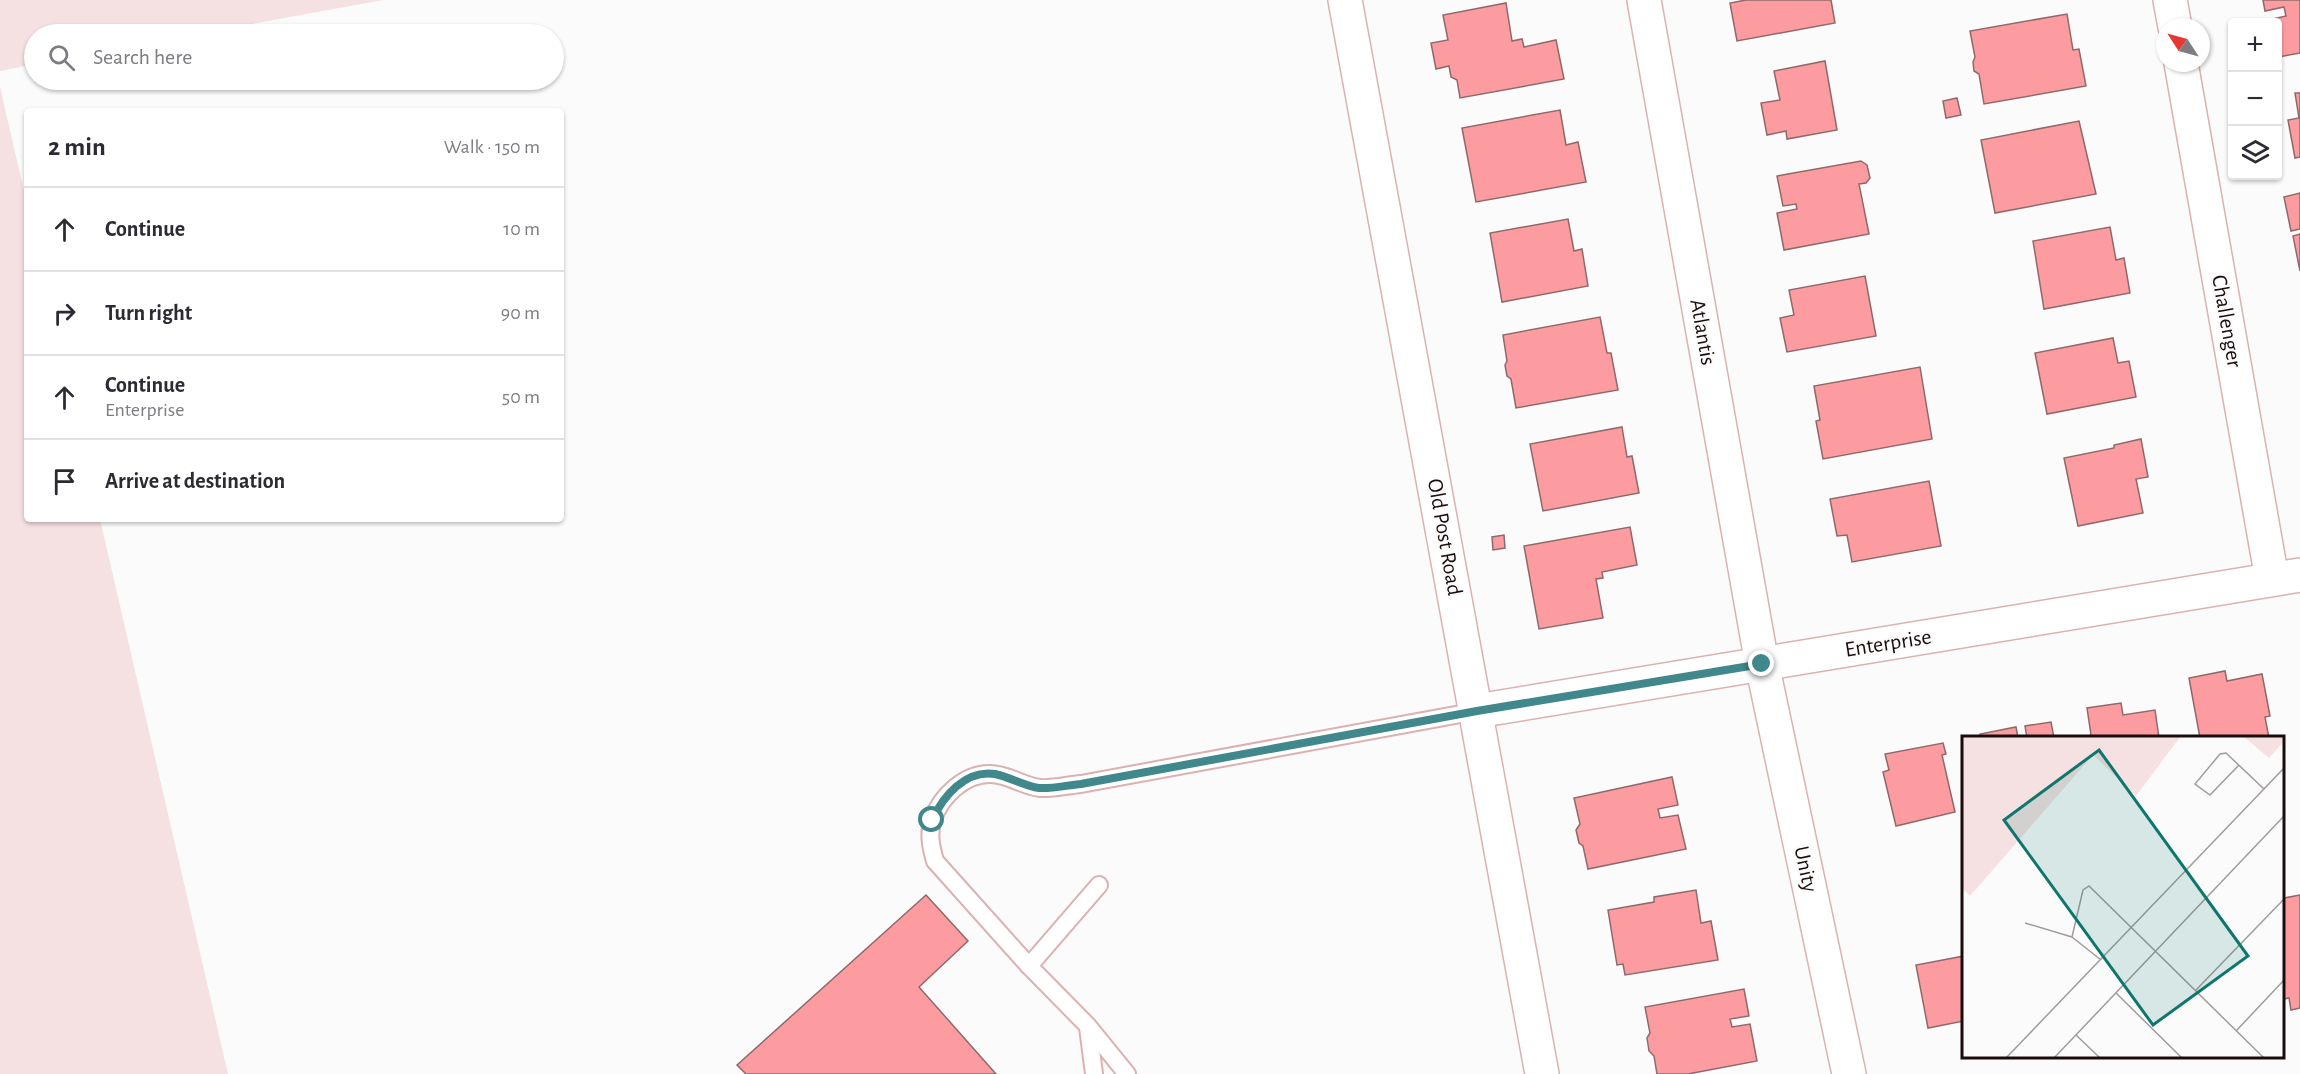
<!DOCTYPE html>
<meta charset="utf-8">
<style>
:root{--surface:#fff;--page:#f2f2f3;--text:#2b2b33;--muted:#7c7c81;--line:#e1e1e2}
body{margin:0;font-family:"Alegreya Sans",sans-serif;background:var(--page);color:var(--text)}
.controls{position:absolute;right:18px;top:18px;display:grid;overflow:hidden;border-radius:6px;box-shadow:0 2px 4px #0004}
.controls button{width:54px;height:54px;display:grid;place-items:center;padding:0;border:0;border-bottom:2px solid var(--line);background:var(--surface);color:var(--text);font:30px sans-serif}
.compass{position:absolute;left:2156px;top:18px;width:54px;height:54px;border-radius:50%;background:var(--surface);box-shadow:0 2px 4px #0004;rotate:306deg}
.stop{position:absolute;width:18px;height:18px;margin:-14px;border:4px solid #40888b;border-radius:50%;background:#fff}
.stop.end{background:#40888b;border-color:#fff;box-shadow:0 2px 6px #0008}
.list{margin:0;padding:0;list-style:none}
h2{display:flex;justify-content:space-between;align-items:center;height:78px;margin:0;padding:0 24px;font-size:26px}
h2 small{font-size:20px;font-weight:400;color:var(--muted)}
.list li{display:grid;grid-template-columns:39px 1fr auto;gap:18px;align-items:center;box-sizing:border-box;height:84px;padding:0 24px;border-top:2px solid var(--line)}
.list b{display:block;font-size:22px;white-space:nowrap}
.list p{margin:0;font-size:20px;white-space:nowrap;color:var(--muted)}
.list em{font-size:20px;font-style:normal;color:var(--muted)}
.icon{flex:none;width:33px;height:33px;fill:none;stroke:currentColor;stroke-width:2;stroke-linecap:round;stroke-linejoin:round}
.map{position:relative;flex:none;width:2300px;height:1074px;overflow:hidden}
.search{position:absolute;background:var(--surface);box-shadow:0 2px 4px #0004;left:24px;top:24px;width:540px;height:66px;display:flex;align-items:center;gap:15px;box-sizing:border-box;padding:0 21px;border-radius:33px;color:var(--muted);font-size:22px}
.panel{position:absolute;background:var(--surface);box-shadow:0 2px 4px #0004;left:24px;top:108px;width:540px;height:414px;border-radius:6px}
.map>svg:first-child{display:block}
.green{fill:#f5e1e1}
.building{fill:#fd9ca0;stroke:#8f696a;stroke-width:1.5}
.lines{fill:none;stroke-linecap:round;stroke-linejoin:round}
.service-casing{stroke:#dbb1b2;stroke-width:20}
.minor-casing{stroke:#dbb1b2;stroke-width:36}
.tertiary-casing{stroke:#dbb1b2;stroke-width:36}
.service{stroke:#fff;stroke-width:16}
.minor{stroke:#fff;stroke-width:33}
.tertiary{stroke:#fff;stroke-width:33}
.route{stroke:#40888b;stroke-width:8}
.labels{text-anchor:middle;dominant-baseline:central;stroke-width:4.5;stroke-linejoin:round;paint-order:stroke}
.street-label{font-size:22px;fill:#1a0c0d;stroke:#fbfbfb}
.inset-road{fill:none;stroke:#a19b9c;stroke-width:1.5}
.view{fill:#0f766e;fill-opacity:0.15;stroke:#0f766e;stroke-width:3}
.inset-edge{fill:none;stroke:#1a0c0d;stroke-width:3}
</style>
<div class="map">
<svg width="2300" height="1074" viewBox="0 0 2300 1074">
<rect width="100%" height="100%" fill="#fbfbfb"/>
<g class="green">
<path d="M 0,0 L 383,0 L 197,34 L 34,34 L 34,64 L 0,71 Z"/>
<path d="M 0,87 L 27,204 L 27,519 L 100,519 L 228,1074 L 0,1074 Z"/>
</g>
<g class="building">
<path d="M 1746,0 L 1831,0 L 1835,23 L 1737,41 L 1730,3 Z"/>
<path d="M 2263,0 L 2300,0 L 2300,53 L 2278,57 L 2278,22 L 2268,22 L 2268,20 L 2286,16 L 2284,7 L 2265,11 Z"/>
<path d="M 1506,3 L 1512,41 L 1522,39 L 1524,47 L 1556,40 L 1564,79 L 1460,98 L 1457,80 L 1451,77 L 1449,66 L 1436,69 L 1431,43 L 1448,40 L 1443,15 Z"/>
<path d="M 2067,14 L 2073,50 L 2079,49 L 2086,86 L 1984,104 L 1979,74 L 1974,71 L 1973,62 L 1975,57 L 1970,31 Z"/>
<path d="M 1825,61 L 1837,130 L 1787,139 L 1786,131 L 1767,135 L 1761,103 L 1780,100 L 1774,71 Z"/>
<path d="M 2295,93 L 2300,93 L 2300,157 L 2295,158 L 2288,120 L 2299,118 Z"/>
<path d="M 1957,98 L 1961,115 L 1946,118 L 1943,101 Z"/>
<path d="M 1560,110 L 1566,145 L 1578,142 L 1586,182 L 1476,202 L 1462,128 Z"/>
<path d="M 2079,121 L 2096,194 L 1995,213 L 1981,140 Z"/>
<path d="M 1861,161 L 1867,165 L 1870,178 L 1866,183 L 1859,184 L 1869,234 L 1784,250 L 1777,213 L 1797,209 L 1796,204 L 1783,206 L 1777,176 Z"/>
<path d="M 2300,193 L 2300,229 L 2291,231 L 2284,197 Z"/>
<path d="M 1568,219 L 1574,251 L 1582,249 L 1588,286 L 1502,302 L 1490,233 Z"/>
<path d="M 2110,227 L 2116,260 L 2124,258 L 2130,293 L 2044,309 L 2033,241 Z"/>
<path d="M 2300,234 L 2300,271 L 2293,236 Z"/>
<path d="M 1865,276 L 1876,336 L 1787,352 L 1780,318 L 1794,315 L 1789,290 Z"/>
<path d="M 1600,317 L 1607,353 L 1611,353 L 1618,390 L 1516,408 L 1511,379 L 1507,376 L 1505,365 L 1507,361 L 1503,335 Z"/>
<path d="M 2113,338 L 2118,363 L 2129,361 L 2136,397 L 2047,414 L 2035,353 Z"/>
<path d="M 1920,367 L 1932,439 L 1823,459 L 1816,421 L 1820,420 L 1814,386 Z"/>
<path d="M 1622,427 L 1627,457 L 1632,456 L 1639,493 L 1543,511 L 1530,444 Z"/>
<path d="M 2141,439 L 2148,477 L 2136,479 L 2143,513 L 2078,526 L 2064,458 L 2114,448 L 2114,445 Z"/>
<path d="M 1929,481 L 1941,546 L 1852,562 L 1847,535 L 1837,536 L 1830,499 Z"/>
<path d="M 1630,527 L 1637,565 L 1602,572 L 1603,578 L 1596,579 L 1603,618 L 1539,629 L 1524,546 Z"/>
<path d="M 1504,535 L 1505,548 L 1493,550 L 1492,537 Z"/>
<path d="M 2225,671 L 2227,681 L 2262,674 L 2270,716 L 2265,717 L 2269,738 L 2200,738 L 2189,678 Z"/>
<path d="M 2121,703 L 2123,715 L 2155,710 L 2159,738 L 2088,738 L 2088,736 L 2091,735 L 2087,708 Z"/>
<path d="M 2051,722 L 2054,738 L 2027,738 L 2025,726 Z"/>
<path d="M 2016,727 L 2018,738 L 1980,738 L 1980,734 Z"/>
<path d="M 1943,743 L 1946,754 L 1942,755 L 1955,812 L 1896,826 L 1883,772 L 1889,770 L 1885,754 Z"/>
<path d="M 1672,777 L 1678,805 L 1658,809 L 1660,818 L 1678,815 L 1686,849 L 1588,869 L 1583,846 L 1579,843 L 1576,830 L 1580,824 L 1574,798 Z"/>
<path d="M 1696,890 L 1701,923 L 1711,921 L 1718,960 L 1625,975 L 1623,964 L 1617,965 L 1608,910 L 1654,902 L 1654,897 Z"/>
<path d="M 926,895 L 968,941 L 919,987 L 996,1074 L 746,1074 L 737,1065 Z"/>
<path d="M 2300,895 L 2300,1008 L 2291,1010 L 2289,998 L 2284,999 L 2284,898 Z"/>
<path d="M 1964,956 L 1964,1021 L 1928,1028 L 1916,965 Z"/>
<path d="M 1744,989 L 1749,1016 L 1730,1019 L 1732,1027 L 1750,1024 L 1757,1061 L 1688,1074 L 1657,1074 L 1654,1056 L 1649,1051 L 1647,1038 L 1650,1033 L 1645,1007 Z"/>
</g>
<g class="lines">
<g class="service-casing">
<g id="service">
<path d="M 1029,966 L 1099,885"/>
<path d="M 1088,1027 L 1094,1074"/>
<path d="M 1127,1074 L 1088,1026 L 1029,966 L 935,861 C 931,847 928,833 933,819 C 941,796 965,773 991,774 C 1007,774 1023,786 1040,788 C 1053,789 1068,785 1081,784 L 1477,711"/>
</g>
</g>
<g class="minor-casing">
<g id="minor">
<path d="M 1644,0 L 1762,664 L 1849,1074"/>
<path d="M 2170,0 L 2175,27"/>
<path d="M 2181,63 L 2272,579"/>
<path d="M 1477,711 L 2300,575"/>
</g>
</g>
<g class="tertiary-casing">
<path id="tertiary" d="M 1345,0 L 1542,1074"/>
</g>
<use href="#service" class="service"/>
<use href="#minor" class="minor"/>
<use href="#tertiary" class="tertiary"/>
</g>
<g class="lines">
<path class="route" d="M 932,820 C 943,797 965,769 995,774 C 1010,777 1024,786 1039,788 C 1052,789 1068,785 1081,784 L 1477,711 L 1762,664"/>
</g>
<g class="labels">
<g class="street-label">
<text transform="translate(2227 321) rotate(80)">Challenger</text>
<text transform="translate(1703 332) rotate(80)">Atlantis</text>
<text transform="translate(1445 537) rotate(80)">Old Post Road</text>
<text transform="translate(1888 643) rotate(-9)">Enterprise</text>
<text transform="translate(1806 869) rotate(78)">Unity</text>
</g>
</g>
<g transform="translate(1962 736)">
<rect width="322" height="322" fill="#fbfbfb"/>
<path d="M 0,1 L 218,1 L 174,60 L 131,19 L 8,160 L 0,152 ZM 282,1 L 322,1 L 322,5 L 307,22 Z" fill="#f5e1e1"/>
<path class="inset-road" d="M 277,29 L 248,59 L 233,48 L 258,18 L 264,17 L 302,53M 63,187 L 110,201M 139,224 L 110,201 L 121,154 L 127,150 L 302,322M 233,255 L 323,162M 154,257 L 220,322M 274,295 L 323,243M 114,299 L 138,322M 44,322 L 323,31M 92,322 L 323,79"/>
<path class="view" d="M 137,14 L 286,220 L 191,289 L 42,84 Z"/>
<rect width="322" height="322" class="inset-edge"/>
</g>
</svg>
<div class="controls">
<button>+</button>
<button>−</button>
<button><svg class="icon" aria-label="layers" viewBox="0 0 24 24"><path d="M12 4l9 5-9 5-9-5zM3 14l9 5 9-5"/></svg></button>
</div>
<svg class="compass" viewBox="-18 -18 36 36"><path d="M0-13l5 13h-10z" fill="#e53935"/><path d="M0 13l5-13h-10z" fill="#7c7c81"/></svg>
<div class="stop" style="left:932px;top:820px"></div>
<div class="stop end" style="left:1762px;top:664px"></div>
<div class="search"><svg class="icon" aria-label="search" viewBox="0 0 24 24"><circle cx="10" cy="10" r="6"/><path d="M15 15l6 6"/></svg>Search here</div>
<section class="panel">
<h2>2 min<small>Walk · 150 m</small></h2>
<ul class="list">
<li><svg class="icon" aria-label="ahead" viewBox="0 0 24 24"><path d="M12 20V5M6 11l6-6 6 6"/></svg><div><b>Continue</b></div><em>10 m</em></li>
<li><svg class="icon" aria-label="right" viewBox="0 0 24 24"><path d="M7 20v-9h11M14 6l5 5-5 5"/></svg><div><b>Turn right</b></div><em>90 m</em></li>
<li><svg class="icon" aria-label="ahead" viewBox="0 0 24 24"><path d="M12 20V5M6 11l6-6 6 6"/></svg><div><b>Continue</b><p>Enterprise</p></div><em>50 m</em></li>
<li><svg class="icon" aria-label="arrive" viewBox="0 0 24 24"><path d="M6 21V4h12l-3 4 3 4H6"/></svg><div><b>Arrive at destination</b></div></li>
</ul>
</section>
</div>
